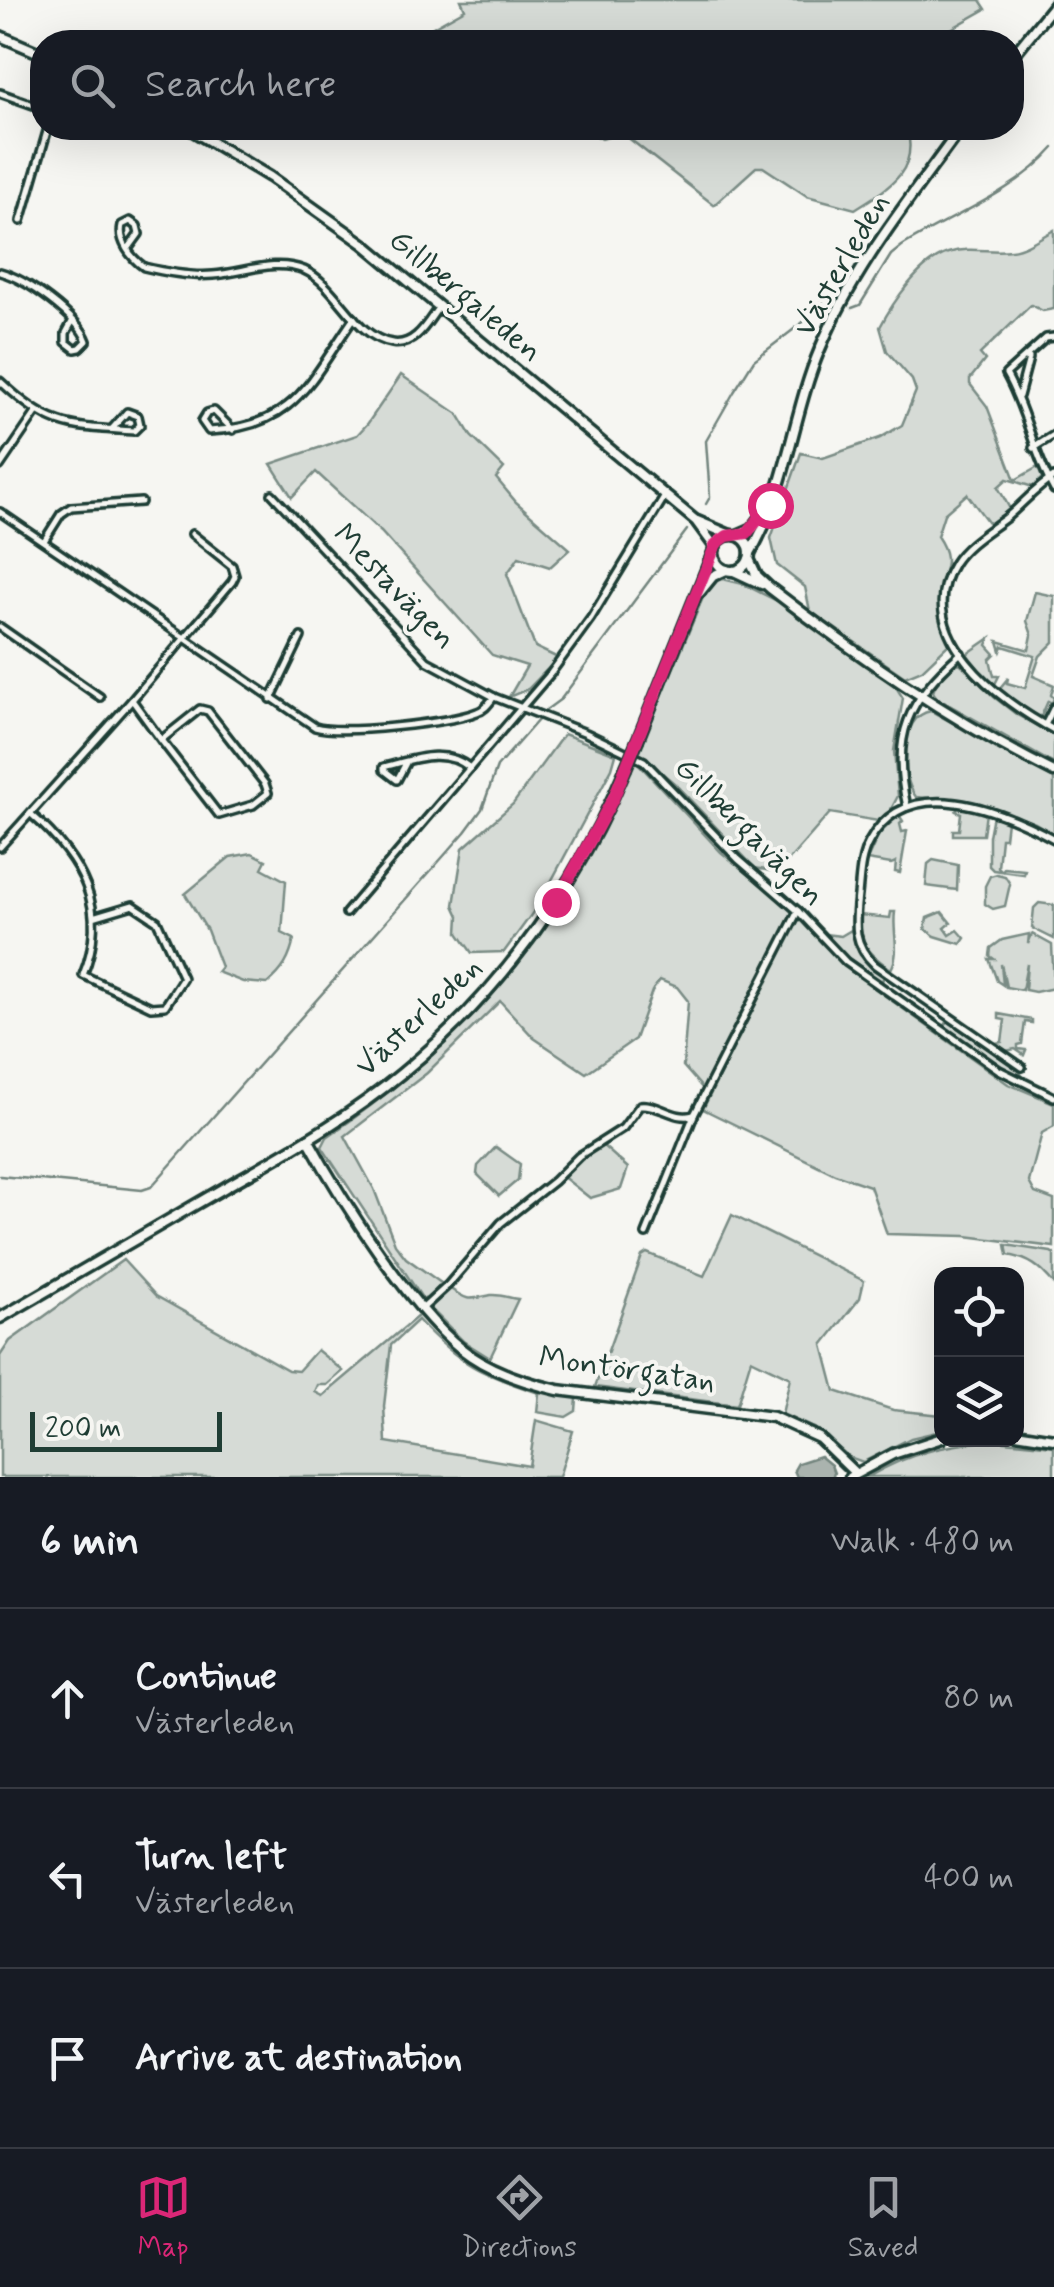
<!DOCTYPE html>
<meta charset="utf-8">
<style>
:root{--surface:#171b24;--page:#20242c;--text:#f1f3f6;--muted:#9ea1a6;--line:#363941;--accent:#db2777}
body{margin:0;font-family:Mynerve,sans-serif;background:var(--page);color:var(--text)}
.controls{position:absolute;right:30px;bottom:30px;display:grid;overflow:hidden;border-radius:20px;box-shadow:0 10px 40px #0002}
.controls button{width:90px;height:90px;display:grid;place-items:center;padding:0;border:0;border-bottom:2px solid var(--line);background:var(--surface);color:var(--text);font:50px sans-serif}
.scale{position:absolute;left:30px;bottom:25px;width:192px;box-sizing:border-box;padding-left:10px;border:5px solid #1f3d34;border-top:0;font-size:28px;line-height:35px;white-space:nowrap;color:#1f3d34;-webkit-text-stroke:8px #f6f6f2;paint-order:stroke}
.stop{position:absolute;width:30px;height:30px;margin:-22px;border:8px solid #db2777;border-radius:50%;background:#fff}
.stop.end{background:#db2777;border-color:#fff;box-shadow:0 2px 10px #0008}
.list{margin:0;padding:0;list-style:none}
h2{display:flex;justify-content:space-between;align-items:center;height:130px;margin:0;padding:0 40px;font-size:42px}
h2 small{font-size:32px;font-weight:400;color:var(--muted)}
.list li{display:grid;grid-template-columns:65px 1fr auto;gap:30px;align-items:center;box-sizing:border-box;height:180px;padding:0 40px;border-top:2px solid var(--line)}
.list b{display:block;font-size:38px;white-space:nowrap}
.list p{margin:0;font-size:32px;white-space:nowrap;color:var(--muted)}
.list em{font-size:32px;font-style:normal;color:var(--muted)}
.icon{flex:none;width:55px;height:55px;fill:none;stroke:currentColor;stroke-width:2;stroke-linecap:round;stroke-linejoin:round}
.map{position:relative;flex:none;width:1054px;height:1477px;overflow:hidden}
.search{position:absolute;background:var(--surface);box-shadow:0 10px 40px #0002;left:30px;right:30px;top:30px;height:110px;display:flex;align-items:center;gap:25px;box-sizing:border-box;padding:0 35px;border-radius:40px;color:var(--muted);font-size:38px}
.sheet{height:670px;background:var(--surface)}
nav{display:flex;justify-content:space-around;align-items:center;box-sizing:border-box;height:140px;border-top:2px solid var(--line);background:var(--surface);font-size:28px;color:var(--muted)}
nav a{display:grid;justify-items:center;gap:5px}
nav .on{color:var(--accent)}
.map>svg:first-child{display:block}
.green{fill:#d6dbd6;stroke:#7a8c85;stroke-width:2.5}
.water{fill:#aab3ae;stroke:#72847d;stroke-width:2.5}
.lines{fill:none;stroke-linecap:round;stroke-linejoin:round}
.stream{stroke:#72847d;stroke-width:2.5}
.street-casing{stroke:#1f3d34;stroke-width:12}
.secondary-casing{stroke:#1f3d34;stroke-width:15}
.street{stroke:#f6f6f2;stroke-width:5}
.secondary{stroke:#f6f6f2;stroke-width:8}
.secondary-bridge-casing{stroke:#1f3d34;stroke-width:15;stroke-linecap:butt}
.secondary-bridge{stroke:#f6f6f2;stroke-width:8}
.route{stroke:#db2777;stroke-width:12}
.labels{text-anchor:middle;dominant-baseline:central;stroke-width:8;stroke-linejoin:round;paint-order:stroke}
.street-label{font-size:32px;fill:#1f3d34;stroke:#f6f6f2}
</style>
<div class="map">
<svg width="1054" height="1477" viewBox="0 0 1054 1477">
<rect width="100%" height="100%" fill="#f6f6f2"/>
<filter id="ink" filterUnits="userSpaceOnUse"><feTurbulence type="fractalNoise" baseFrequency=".01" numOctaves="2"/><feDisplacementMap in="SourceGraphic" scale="20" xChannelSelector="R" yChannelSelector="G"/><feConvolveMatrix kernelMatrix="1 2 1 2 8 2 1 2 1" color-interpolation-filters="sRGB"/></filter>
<g filter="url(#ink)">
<g class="green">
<path d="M 461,0 L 980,0 L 986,9 L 928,42 L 440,42 L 426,31 L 465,9 Z"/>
<path d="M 578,128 L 907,128 C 919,172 888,188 855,209 L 807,196 L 763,167 L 756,167 L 714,205 L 622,133 L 602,139 Z"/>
<path d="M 1054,230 L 1054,309 L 1043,311 L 1031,305 L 980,354 L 985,360 L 970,379 L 970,384 L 987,406 L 1015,480 L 1038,467 L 1042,478 L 1033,487 L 1007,479 L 998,487 L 1010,509 L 990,525 L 967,494 L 944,514 L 937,536 C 955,563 941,568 939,596 C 938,613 944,628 950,643 L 922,670 L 905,677 L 810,611 L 805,587 L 777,565 L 771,538 L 801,453 L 823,458 L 880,438 L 902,425 L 916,391 L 912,380 L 887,351 L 880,327 C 893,302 920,262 948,253 C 970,246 990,253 1011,250 C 1026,248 1041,237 1054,230 Z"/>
<path d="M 401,375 L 458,414 L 471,436 L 504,468 L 496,478 L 516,502 L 570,549 L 550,567 L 519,557 L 507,574 L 535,647 L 558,658 L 528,689 L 509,697 L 527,666 L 492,655 L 381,532 L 316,472 L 292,497 L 271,464 L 357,435 L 368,423 Z"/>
<path d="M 715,577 L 743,584 L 779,602 L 896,687 L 903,698 L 894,751 L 898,796 L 890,811 L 878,821 L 830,813 L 788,861 L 771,871 L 755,868 L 674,783 L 638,753 L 704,595 Z"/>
<path d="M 1035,592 L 1054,596 L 1054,642 L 1040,656 L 1033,676 L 1054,685 L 1051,695 L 1054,698 L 1052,703 L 1048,701 L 1040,719 L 999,689 L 1008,678 L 1007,683 L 1025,688 L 1035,656 L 1003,646 L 1001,651 L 998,641 L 1029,650 L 1032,635 L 1027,621 Z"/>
<path d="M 990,638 L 987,645 L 995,654 L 990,659 L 994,676 L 999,676 L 995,684 L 988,681 L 967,654 Z"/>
<path d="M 960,663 L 994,697 L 1017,715 L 1054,735 L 1054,764 L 937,698 L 933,692 C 937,679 946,667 960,663 Z"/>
<path d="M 931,711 L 1054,779 L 1054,834 L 1035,823 L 980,803 L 916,797 C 900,777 898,716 931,711 Z"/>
<path d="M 564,734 L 616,754 L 612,768 L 539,904 L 504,952 L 472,953 L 458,933 L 459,916 L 454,905 L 463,848 L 513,804 Z"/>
<path d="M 635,760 L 721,852 L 789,907 L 793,915 L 705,1091 L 683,1066 L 688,1001 L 677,987 L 660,980 L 652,991 L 635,1039 L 586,1073 L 534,1038 L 500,1001 L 427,1073 L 345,1136 L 374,1189 L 395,1244 L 406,1258 L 441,1283 L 428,1300 L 422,1298 L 322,1147 L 327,1137 C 474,1037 567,925 635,760 Z"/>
<path d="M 958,807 L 986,813 L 983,835 L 953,835 L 953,830 L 959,830 L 961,813 L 956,811 Z"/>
<path d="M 899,815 L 903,821 L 900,824 L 902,832 L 907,831 L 900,873 L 895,872 L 896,862 L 891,864 L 867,860 L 879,834 Z"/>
<path d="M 993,815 L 1007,821 L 1005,838 L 1001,838 L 998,867 L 1002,871 L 1004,868 L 1025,870 L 1024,874 L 993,870 L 989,866 L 989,836 Z"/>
<path d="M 252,853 L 266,860 L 262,868 L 286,881 L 282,933 L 294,939 C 290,959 283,971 267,984 L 243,982 L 217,972 L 221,967 L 207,930 L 185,894 L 230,857 Z"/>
<path d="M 933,860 L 958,865 L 957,890 L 926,886 L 928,864 Z"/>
<path d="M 997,874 L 1005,876 L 1010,884 L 1005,906 L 993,909 L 985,904 L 985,886 L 990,876 Z"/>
<path d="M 1039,903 L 1054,905 L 1054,939 L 1032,928 L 1034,908 Z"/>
<path d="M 891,912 L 895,912 C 892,932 901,952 891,969 C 869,955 858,941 860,915 L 890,918 Z"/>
<path d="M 942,912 L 951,923 L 945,928 L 950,935 L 958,930 L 965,938 L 961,944 L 935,936 L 925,929 L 927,918 Z"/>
<path d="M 797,919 L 801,919 L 852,972 L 1008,1084 L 1054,1103 L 1054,1126 L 1042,1133 L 1029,1182 L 1035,1193 L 1054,1200 L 1054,1247 L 966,1236 L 887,1234 L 870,1186 L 835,1174 L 703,1109 Z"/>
<path d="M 851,930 L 860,955 L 884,976 L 882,981 L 845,956 L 824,934 L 841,936 Z"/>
<path d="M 1029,934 L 1028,944 L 1032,934 L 1052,945 L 1054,988 L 1035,992 L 1025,990 L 1027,964 L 1022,990 L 1006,987 L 1001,964 L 1003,985 L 997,981 L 989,959 L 994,959 L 990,956 L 991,948 L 1002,940 Z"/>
<path d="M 999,1014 L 1032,1020 L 1032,1023 L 1025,1022 L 1022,1044 L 1018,1045 L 1018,1049 L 1026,1050 L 1024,1055 L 1015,1049 L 1006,1051 L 995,1043 L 1002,1042 L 1005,1020 L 999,1019 Z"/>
<path d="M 948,1021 L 1019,1071 L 1027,1083 L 943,1028 Z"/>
<path d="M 601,1144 L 628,1168 L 621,1189 L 590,1198 L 562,1176 L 572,1164 Z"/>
<path d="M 496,1147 L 520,1164 L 518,1180 L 499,1196 L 477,1174 L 478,1166 Z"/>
<path d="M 732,1215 L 864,1281 L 860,1298 L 823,1345 L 835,1391 L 893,1410 L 941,1415 L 941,1431 L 911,1438 L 863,1462 L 849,1457 L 818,1430 L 782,1414 L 790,1378 L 751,1359 L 737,1405 L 595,1387 L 642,1256 L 647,1253 L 704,1276 Z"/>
<path d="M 1006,1245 L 1051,1252 L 1054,1254 L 1054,1284 C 1040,1267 1030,1259 1008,1255 Z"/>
<path d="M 123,1260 L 156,1296 L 288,1370 L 298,1371 L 317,1350 L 343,1371 L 327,1385 L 318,1385 L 315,1392 L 323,1396 L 419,1315 C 462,1364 514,1386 577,1398 L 576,1411 L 566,1417 L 537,1412 L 539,1393 C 481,1374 460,1365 418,1320 L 391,1345 L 384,1406 L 386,1442 L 529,1466 L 536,1420 L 573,1431 L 559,1477 L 0,1477 L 0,1356 L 10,1341 Z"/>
<path d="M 449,1288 C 470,1302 468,1300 491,1295 C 499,1294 510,1298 518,1299 L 490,1358 L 463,1341 L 430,1308 Z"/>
<path d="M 995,1440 L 1054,1446 L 1054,1477 L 868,1477 C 910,1452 946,1445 995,1440 Z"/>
</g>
<path class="water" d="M 820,1456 L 831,1465 L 834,1473 L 832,1477 L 797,1477 L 794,1470 L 798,1463 Z"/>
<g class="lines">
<g class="stream">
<path d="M 852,308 L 860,305 L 891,255 L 902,246 C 951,216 1016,192 1054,148"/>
<path d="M 706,504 L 710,497 L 706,441 L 734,392 L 754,360 L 811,316 L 827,295 L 832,297"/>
<path d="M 546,710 L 561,699 L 687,530"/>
<path d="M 0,1176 L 142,1190 L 151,1187 L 465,832 L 482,809 L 497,767 L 539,719"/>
</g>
<g class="street-casing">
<g id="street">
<path d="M 0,93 L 42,108"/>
<path d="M 21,221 L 48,128"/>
<path d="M 128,249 L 139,234 L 137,226 L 130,221 L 122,225 C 118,241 131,258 144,267 C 165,272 191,277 213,275 C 243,273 274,258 304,270 C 338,285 354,337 392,343 C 415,347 427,323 438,308"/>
<path d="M 0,272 C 26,279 78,316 87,341 L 80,348 L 75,349 L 66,342 L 66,333 L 72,322"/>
<path d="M 1054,337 L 1046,338 L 1006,374 C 1027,411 1033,453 1054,490"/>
<path d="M 0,381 C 50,428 68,427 134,431 L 140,425 L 138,416 L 127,412 L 112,429"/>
<path d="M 1019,396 L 1029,358"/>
<path d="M 233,430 L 214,411 L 207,413 L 202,421 L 209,431 C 296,427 309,382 354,318"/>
<path d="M 1033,448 L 1054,435"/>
<path d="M 0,466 L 36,413"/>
<path d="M 1054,477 C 1036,487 1023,504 1007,517 C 989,531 966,544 954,563 C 910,634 1000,702 1054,730"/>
<path d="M 272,494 L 427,661 L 494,697 L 586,733 L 644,761 L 738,859 L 798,911 L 846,962 L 999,1070 L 1054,1097"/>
<path d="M 0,512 L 315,727 C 342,735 450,723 477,712 C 485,710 489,703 494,697"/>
<path d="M 44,541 L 61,514 L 71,507 L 141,502"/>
<path d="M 0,627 L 100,697"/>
<path d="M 271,699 L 301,637"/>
<path d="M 132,700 L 161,740 L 200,709 L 208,711 L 265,784 L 268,793 L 253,805 L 219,815 L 161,740"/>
<path d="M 1045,725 L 1054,707"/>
<path d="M 407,761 L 397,780 L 384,770 L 384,767 C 415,759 444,747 470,768"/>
<path d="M 907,807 C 891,735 907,701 961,653"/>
<path d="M 31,814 C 82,859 110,908 83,975 L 151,1007 L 165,1006 L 183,978 L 157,921 L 133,905 L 93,917"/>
<path d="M 0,847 L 132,700 L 232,582 L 235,576 L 232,566 L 192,534"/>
<path d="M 346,913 L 551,673 L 591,618 L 665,496"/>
<path d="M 1022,1067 L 875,965 C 852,944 855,923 858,895 C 860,877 860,858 869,842 C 907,771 1001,810 1054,839"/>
<path d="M 646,1234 L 694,1115 L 798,911"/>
<path d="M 423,1308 L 448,1285 L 501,1223 L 554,1181 L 579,1156 L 623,1128 L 640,1105 C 659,1103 674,1121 694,1115"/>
</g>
</g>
<g class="secondary-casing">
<g id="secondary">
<path d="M 0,36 L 42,54"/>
<path d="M 1012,57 L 1054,5"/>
<path d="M 188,128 L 270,177 L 364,244 L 696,521 L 715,547"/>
<path d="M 697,521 L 730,535"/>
<path d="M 737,535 L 753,528 L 766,510"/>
<circle cx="732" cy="553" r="18"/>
<path d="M 750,553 C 787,491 792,415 820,349 C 854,267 910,199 961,128"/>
<path d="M 749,559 L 757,576 L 770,588 C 859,657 953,722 1054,772"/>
<path d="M 734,571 L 762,584"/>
<path d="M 700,592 L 713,576 L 726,570"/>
<path d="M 638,739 L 714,550"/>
<path d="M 308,1139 C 340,1198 417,1320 471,1356 C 496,1373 528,1383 558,1390 L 773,1417 L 819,1438 L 855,1473"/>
<path d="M 0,1318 C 75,1275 149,1231 224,1188 C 285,1153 347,1119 402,1073 C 501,992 575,888 625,770"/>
<path d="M 1016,1433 L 1054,1439"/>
<path d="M 850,1477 L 893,1454 L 942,1438"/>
</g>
</g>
<use href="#street" class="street"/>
<use href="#secondary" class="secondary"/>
<g class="secondary-bridge-casing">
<path id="secondary-bridge" d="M 625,770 L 638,739"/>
</g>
<use href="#secondary-bridge" class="secondary-bridge"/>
</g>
</g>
<g class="lines" filter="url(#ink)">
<path class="route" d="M 556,902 L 614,797 L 716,544 L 727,536 L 747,533 L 770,505"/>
</g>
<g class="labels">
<g class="street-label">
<text transform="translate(842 265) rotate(-60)">Västerleden</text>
<text transform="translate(465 296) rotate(40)">Gillbergaleden</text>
<text transform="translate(394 587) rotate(46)">Mestavägen</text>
<text transform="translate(749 832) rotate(45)">Gillbergavägen</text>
<text transform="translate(419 1017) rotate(-43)">Västerleden</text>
<text transform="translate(627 1370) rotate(8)">Montörgatan</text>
</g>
</g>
</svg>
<div class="controls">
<button><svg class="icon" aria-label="locate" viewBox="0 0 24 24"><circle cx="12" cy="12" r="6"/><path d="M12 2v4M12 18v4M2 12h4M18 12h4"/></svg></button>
<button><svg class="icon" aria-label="layers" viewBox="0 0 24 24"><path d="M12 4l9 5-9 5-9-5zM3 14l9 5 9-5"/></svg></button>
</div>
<div class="scale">200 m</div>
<div class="stop" style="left:770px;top:505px"></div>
<div class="stop end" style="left:556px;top:902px"></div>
<div class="search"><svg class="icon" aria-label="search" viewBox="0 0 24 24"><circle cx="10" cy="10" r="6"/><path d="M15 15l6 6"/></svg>Search here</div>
</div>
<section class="sheet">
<h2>6 min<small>Walk · 480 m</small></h2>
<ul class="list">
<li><svg class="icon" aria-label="ahead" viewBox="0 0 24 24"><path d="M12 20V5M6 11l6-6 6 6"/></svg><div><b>Continue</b><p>Västerleden</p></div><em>80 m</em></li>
<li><svg class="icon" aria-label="left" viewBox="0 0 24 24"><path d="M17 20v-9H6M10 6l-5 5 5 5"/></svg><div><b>Turn left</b><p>Västerleden</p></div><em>400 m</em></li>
<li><svg class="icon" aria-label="arrive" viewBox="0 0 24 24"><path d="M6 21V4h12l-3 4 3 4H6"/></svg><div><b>Arrive at destination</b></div></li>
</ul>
</section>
<nav>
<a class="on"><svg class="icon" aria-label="map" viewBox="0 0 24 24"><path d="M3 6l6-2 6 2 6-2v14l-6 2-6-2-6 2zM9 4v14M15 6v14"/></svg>Map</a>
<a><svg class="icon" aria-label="directions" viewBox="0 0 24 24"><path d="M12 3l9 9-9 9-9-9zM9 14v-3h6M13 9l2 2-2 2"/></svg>Directions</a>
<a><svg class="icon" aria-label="saved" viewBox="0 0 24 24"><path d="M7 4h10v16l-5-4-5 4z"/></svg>Saved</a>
</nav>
